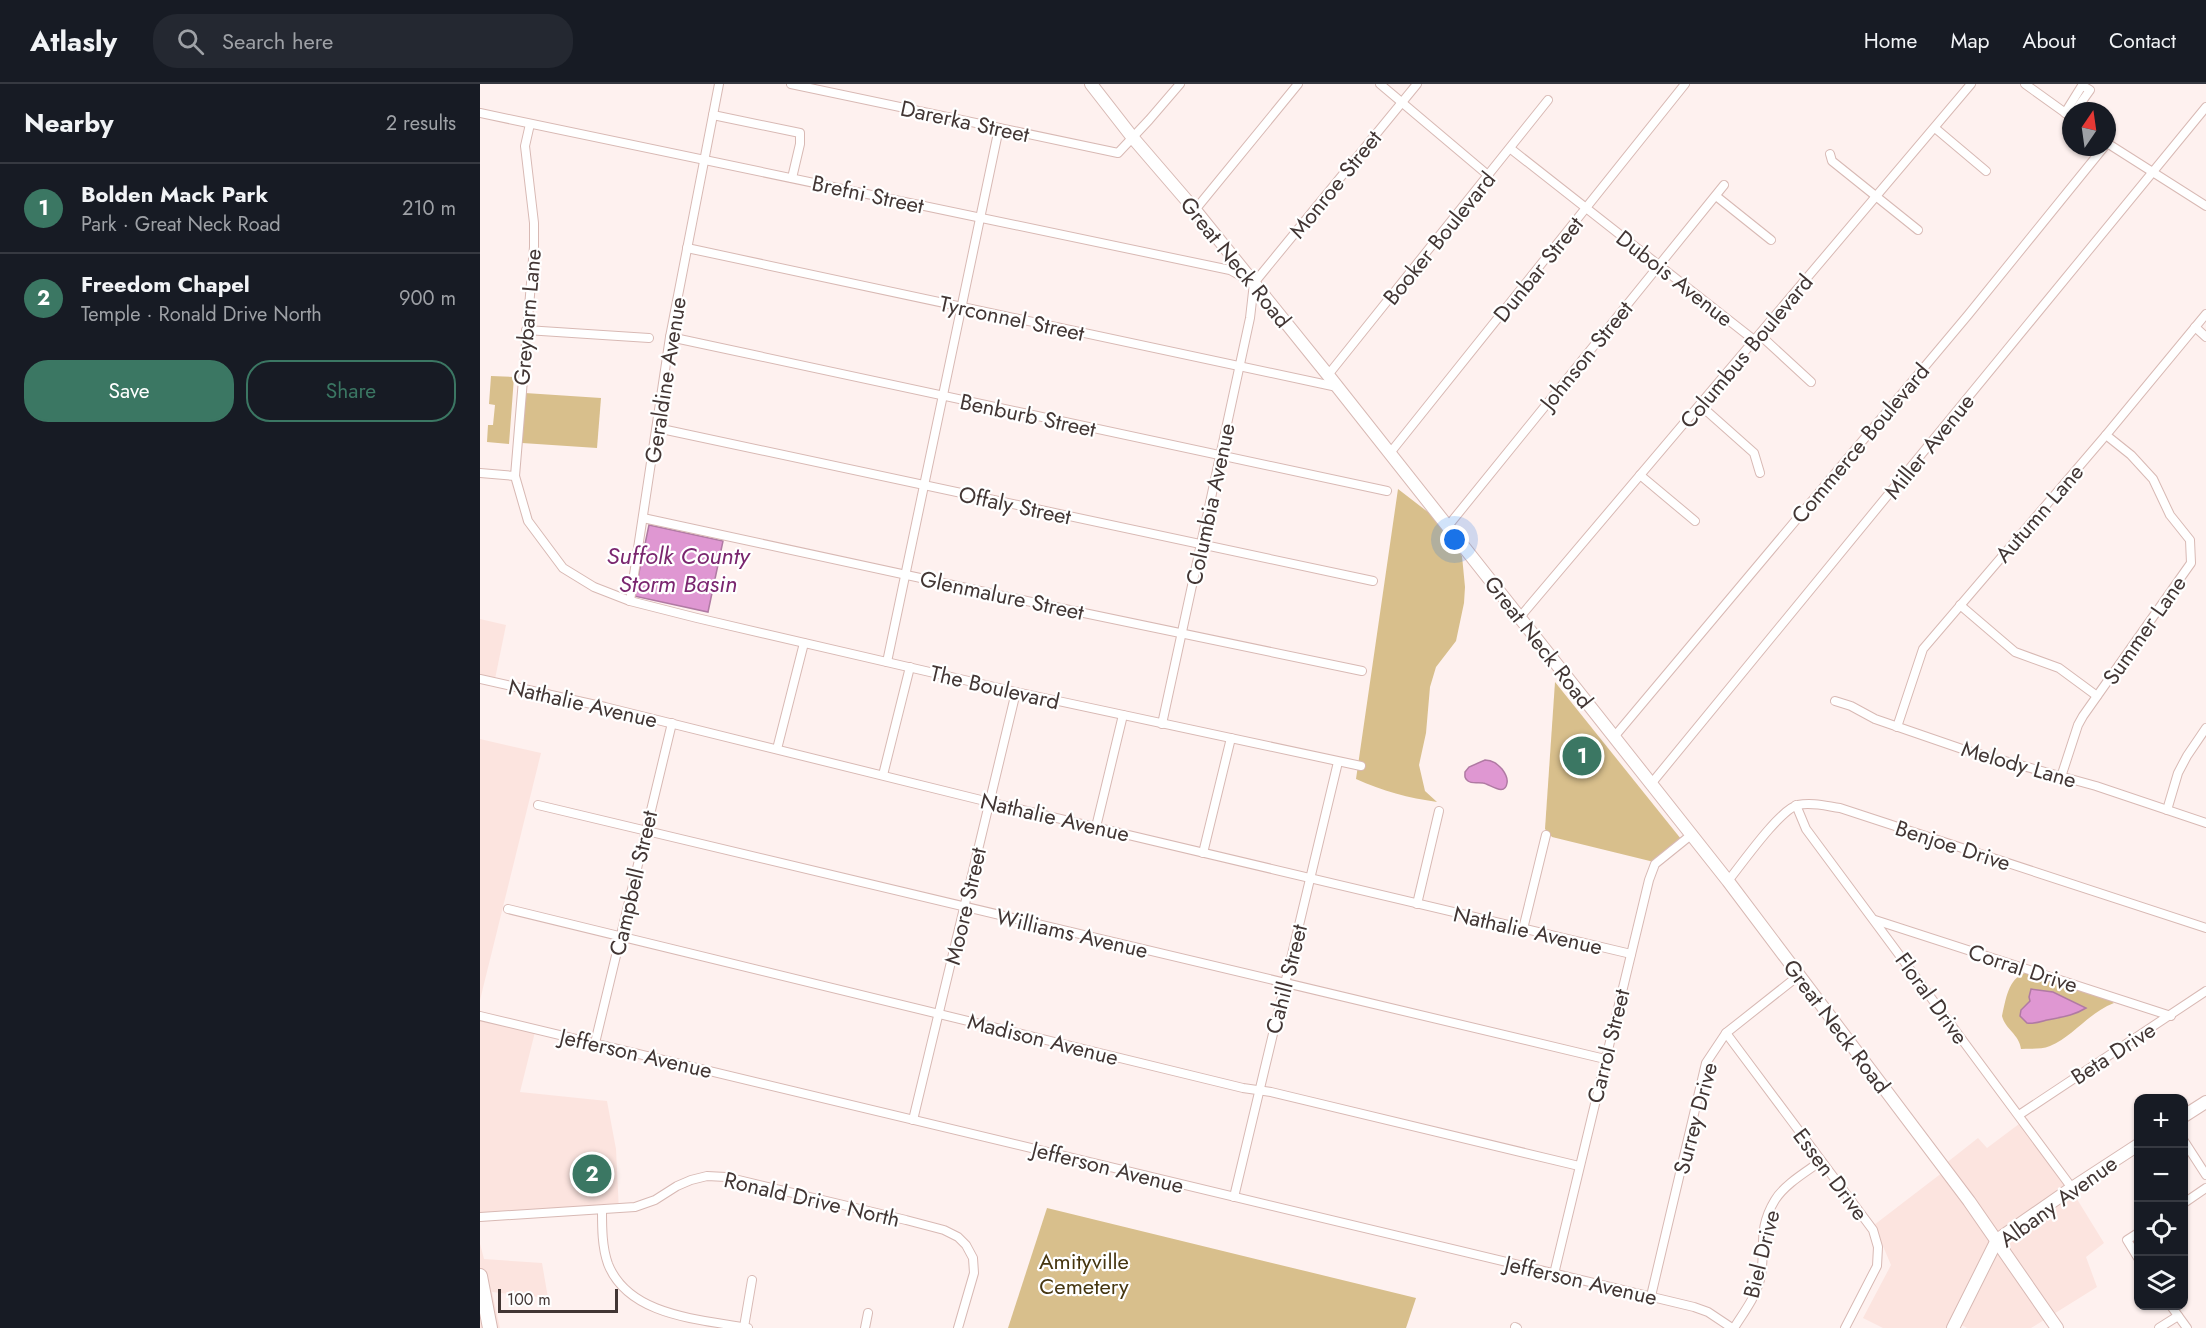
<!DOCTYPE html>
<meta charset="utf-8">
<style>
:root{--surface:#171b24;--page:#242831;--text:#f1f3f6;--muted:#9ea1a6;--line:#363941;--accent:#3b7763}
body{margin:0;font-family:Jost,sans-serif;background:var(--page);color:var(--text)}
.controls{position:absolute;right:18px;bottom:18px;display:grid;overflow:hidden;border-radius:12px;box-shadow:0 2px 4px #0004}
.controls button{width:54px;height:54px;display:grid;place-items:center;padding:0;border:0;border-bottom:2px solid var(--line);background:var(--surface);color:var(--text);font:30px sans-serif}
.compass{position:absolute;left:1582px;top:18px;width:54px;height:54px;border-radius:50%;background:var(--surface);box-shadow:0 2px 4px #0004;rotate:13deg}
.scale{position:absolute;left:18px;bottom:15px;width:120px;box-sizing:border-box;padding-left:6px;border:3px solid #423634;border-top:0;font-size:16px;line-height:21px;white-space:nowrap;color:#423634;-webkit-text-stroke:4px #fff;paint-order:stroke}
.you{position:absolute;left:975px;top:456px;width:21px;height:21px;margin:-15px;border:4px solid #fff;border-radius:50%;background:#1a73e8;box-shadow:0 0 0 9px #1a73e833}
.badge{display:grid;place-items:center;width:39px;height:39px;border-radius:50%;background:var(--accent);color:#fff;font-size:20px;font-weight:700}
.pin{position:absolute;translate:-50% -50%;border:3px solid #fff;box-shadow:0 2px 6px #0006}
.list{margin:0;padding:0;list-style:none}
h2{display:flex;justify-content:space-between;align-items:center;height:78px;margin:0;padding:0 24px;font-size:26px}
h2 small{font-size:20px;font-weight:400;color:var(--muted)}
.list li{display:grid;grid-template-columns:39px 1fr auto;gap:18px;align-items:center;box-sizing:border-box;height:90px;padding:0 24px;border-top:2px solid var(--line)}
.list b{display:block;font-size:22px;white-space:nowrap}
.list p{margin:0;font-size:20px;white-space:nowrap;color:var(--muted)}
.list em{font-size:20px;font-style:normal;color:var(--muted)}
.actions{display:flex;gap:12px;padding:18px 24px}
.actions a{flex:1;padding:14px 0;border:2px solid var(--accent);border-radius:24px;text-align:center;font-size:21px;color:var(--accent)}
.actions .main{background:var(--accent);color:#fff}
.icon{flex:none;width:33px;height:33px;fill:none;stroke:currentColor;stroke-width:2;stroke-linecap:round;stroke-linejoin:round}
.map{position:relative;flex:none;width:1726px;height:1244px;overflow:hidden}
header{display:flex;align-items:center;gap:36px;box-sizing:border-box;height:84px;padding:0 30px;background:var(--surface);border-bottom:2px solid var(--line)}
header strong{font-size:28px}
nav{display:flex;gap:33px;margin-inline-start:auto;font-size:21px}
.search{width:420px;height:54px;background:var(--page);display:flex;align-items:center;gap:15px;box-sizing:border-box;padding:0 21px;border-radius:24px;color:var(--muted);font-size:22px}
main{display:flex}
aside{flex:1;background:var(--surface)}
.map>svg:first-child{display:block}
.built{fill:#fce4df}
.green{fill:#d8bf8c}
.water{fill:#df97d2;stroke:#b07aa3;stroke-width:1.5}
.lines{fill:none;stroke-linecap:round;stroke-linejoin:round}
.street-casing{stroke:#d8b9b4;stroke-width:10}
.secondary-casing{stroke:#d8b9b4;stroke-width:14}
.primary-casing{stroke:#d8b9b4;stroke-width:16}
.street{stroke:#fff;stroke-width:8}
.secondary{stroke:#fff;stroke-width:12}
.primary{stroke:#fff;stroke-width:14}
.labels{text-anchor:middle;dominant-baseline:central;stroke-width:4.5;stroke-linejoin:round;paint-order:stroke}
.street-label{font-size:22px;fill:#423634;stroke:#fff}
.park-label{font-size:22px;fill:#463610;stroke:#fff}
.water-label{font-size:24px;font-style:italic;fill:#7a266f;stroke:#fff}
</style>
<header>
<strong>Atlasly</strong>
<div class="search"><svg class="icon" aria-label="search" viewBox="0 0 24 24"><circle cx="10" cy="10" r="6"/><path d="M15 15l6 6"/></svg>Search here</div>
<nav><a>Home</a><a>Map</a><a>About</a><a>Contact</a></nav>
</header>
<main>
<aside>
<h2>Nearby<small>2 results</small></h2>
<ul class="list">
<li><span class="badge">1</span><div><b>Bolden Mack Park</b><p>Park · Great Neck Road</p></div><em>210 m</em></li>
<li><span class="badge">2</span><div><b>Freedom Chapel</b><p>Temple · Ronald Drive North</p></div><em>900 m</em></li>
</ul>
<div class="actions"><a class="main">Save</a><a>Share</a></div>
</aside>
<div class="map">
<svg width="1726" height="1244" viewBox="0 0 1726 1244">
<rect width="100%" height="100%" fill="#fef1ef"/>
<g class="built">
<path d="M 0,535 L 26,541 L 15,595 L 0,591 Z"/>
<path d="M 0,655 L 61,669 L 0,916 Z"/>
<path d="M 0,935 L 55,948 L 40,1008 L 127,1017 L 136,1065 L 139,1128 L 0,1136 Z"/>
<path d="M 1547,1034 L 1624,1159 L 1606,1173 L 1617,1203 L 1551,1244 L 1487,1244 L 1474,1237 L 1471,1244 L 1403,1244 L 1383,1234 L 1411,1181 L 1394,1141 L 1467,1085 L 1465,1080 L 1498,1054 L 1507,1064 Z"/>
<path d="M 0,1160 L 4,1175 L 62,1179 L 68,1214 L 12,1208 L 20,1244 L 0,1244 Z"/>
</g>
<g class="green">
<path d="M 11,292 L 34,293 L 29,360 L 7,358 L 8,341 L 13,341 L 15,321 L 9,320 Z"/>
<path d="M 45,309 L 121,314 L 117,364 L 42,359 Z"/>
<path d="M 918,405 L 953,432 L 982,472 L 985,503 L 984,519 L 976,557 L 956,583 L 950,603 L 946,649 L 939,681 L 945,707 L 957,718 C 929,714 902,707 876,695 Z"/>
<path d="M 1075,598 L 1201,755 L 1174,778 L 1072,753 L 1065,745 Z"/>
<path d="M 1545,889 L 1625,913 L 1634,919 C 1608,929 1594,952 1570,962 C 1561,966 1551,964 1541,965 C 1539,950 1525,945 1522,932 C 1526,915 1528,895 1545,889 Z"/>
<path d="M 567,1124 L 936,1214 L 926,1244 L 528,1244 Z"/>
</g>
<g class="water">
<path d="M 169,441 L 243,457 L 228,528 L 154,512 Z"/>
<path d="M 1005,676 C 1013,676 1017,680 1022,685 C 1025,689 1028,694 1027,699 C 1025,713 1010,700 1003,699 C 998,698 992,700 988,697 C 984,694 985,692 985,688 L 989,683 Z"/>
<path d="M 1551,905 L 1573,908 L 1606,924 C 1593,932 1582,933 1567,936 C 1560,938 1555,940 1547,939 L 1540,932 L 1541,926 L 1550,917 L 1549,913 Z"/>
</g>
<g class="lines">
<g class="street-casing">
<g id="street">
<path d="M 311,0 L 638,69 L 669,36 L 700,0"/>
<path d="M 900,0 L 1009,92"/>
<path d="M 1545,0 L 1591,33"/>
<path d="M 1595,27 L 1610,6 L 1603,2"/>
<path d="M 0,29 L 750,186 L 768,196"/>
<path d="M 1585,29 L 1603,0"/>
<path d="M 233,31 L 320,49 L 320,60 L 312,94"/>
<path d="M 50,40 L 45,62 L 54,139 L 54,163 L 35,392 L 48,437 L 83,484 L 114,503 L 150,517 L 217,534 L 536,608 L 881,682"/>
<path d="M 1455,44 L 1506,87"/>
<path d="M 1627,59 L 1726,122"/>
<path d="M 1031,65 L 1274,256"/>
<path d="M 1350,70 L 1352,77 L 1438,146"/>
<path d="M 1236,112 L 1291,156"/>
<path d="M 715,126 L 818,0"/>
<path d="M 207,164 L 857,303"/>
<path d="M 774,199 L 937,0"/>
<path d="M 1715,243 L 1726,253"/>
<path d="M 46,246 L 169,254"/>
<path d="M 1280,251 L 1331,298"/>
<path d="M 190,253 L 907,407"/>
<path d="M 848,291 L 1068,16"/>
<path d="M 1220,321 L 1274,369 L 1280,389"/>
<path d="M 177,344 L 893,497"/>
<path d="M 910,369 L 1205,0"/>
<path d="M 0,389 L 35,392"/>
<path d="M 1160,391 L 1215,437"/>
<path d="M 163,434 L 556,519 L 882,587"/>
<path d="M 968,442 L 1244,101"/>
<path d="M 150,517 L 190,253 L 239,0"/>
<path d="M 1480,521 L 1535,568 L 1579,584 L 1617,612"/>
<path d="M 1040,533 L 1491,0"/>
<path d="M 407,578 L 519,44"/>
<path d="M 0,595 L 125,623 L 509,718 L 1151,870"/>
<path d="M 1355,617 L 1371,622 L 1395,635 L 1485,666 L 1616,702 L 1726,739"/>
<path d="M 682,640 L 770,234 L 774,199"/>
<path d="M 1417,643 L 1443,565 L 1626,351 L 1726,230"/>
<path d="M 1134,653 L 1488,231 L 1624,63"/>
<path d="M 297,665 L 324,559"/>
<path d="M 403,691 L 430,583"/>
<path d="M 1581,693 L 1598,641 L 1603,632 L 1711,479 L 1710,456 L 1690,431 L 1673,395 L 1651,371 L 1626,351"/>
<path d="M 1171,700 L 1726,23"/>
<path d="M 58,721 L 1125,975"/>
<path d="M 1316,721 L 1326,745 L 1592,1104"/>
<path d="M 1687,726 L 1698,689 L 1707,672 L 1726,644"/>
<path d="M 616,743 L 643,631"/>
<path d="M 723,769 L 751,654"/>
<path d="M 1248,797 C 1261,781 1300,725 1318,721 C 1332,718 1346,722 1360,724 L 1726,844"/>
<path d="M 937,820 L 959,727"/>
<path d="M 28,825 L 763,1004 L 791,1008 L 1099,1082"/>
<path d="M 1395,836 L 1691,932"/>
<path d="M 1043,845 L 1066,751"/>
<path d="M 0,932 L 1214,1223 L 1228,1228 L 1252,1244"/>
<path d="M 1246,949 L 1393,1146 L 1398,1163 L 1397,1182 L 1365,1244"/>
<path d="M 115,959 L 192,639"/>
<path d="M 1539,1031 L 1726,907"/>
<path d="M 433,1036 L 536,608"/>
<path d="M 1704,1057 L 1726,1091"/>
<path d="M 754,1113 L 858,678"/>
<path d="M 1704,1119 L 1726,1104"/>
<path d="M 122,1126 C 122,1144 122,1163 128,1180 C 149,1233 221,1235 268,1244"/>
<path d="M 0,1133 L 155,1123 L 175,1116 L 197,1102 L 211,1096 L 227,1092 L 246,1093 L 426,1136 L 464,1146 L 478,1153 L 486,1161 L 493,1174 L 494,1189 L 478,1244"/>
<path d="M 1658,1149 L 1647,1156 L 1658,1174"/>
<path d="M 1074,1190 L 1169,796 L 1175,780 L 1211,751"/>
<path d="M 1171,1212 L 1226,979 L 1246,949 L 1318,892"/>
<path d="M 1691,1222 L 1707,1244"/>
<path d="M 264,1243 L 272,1196"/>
<path d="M 1035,1243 L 1037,1244"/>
<path d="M 385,1244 L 388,1229"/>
<path d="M 1254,1244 C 1264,1228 1275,1214 1280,1196 C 1287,1165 1276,1147 1295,1116 C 1305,1100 1326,1088 1341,1077"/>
<path d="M 1679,1244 L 1698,1232"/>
</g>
</g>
<g class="secondary-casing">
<g id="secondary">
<path d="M 611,0 L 653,54 L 715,126 L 848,291 L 1248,797 L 1489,1117 L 1577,1244"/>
<path d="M 1704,1032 L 1726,1018"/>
<path d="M 1473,1244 L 1517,1156 L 1592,1104 L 1658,1061"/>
</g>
</g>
<g class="primary-casing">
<path id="primary" d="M 0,1192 L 10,1244"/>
</g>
<use href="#street" class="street"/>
<use href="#secondary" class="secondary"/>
<use href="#primary" class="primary"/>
</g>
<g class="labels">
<g class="street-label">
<text transform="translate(485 37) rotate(12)">Darerka Street</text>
<text transform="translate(855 100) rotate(-51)">Monroe Street</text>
<text transform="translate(388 110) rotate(12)">Brefni Street</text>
<text transform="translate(959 154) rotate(-51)">Booker Boulevard</text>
<text transform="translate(756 178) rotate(51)">Great Neck Road</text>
<text transform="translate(1058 185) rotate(-51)">Dunbar Street</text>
<text transform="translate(1195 194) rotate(38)">Dubois Avenue</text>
<text transform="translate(47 233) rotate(-85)">Greybarn Lane</text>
<text transform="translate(532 234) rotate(12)">Tyrconnel Street</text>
<text transform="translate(1266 267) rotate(-50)">Columbus Boulevard</text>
<text transform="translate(1106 271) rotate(-51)">Johnson Street</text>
<text transform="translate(185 296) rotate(-81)">Geraldine Avenue</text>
<text transform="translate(548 331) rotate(12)">Benburb Street</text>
<text transform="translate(1380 359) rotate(-50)">Commerce Boulevard</text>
<text transform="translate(1449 362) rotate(-51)">Miller Avenue</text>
<text transform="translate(730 420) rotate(-78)">Columbia Avenue</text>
<text transform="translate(535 421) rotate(12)">Offaly Street</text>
<text transform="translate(1559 429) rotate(-49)">Autumn Lane</text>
<text transform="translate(522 511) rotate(12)">Glenmalure Street</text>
<text transform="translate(1664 546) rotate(-55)">Summer Lane</text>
<text transform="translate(1059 558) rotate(52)">Great Neck Road</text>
<text transform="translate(515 603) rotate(13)">The Boulevard</text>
<text transform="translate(103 619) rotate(13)">Nathalie Avenue</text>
<text transform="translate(1539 680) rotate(16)">Melody Lane</text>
<text transform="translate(575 733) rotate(13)">Nathalie Avenue</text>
<text transform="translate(1473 761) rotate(18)">Benjoe Drive</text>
<text transform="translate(153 799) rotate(-77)">Campbell Street</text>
<text transform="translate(485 822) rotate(-77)">Moore Street</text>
<text transform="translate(1048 846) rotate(13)">Nathalie Avenue</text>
<text transform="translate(592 849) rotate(13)">Williams Avenue</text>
<text transform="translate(1543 884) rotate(18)">Corral Drive</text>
<text transform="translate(806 895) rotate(-76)">Cahill Street</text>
<text transform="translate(1452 914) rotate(54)">Floral Drive</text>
<text transform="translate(1357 942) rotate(53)">Great Neck Road</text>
<text transform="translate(563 955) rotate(14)">Madison Avenue</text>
<text transform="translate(1128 962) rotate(-76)">Carrol Street</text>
<text transform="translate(156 969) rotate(13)">Jefferson Avenue</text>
<text transform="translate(1633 969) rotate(-33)">Beta Drive</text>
<text transform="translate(1215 1034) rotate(-75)">Surrey Drive</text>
<text transform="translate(628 1083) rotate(14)">Jefferson Avenue</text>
<text transform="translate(1351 1090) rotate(53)">Essen Drive</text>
<text transform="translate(332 1115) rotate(13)">Ronald Drive North</text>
<text transform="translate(1578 1117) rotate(-36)">Albany Avenue</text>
<text transform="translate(1281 1170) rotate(-76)">Biel Drive</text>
<text transform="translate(1101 1196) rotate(13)">Jefferson Avenue</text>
</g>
<g class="park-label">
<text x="604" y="1177">Amityville<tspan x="604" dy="25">Cemetery</tspan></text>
</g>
<g class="water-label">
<text x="198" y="471">Suffolk County<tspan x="198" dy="28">Storm Basin</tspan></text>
</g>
</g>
</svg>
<div class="controls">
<button>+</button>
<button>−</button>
<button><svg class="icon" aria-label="locate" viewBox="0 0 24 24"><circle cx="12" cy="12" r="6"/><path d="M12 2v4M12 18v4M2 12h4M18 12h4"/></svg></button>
<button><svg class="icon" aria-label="layers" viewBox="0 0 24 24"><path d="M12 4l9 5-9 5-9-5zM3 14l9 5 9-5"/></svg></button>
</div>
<svg class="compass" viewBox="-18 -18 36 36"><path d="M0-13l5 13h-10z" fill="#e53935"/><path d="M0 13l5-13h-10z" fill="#9ea1a6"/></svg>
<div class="scale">100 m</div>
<div class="you"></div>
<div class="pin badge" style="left:1102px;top:672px">1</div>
<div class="pin badge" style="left:112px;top:1090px">2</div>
</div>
</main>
